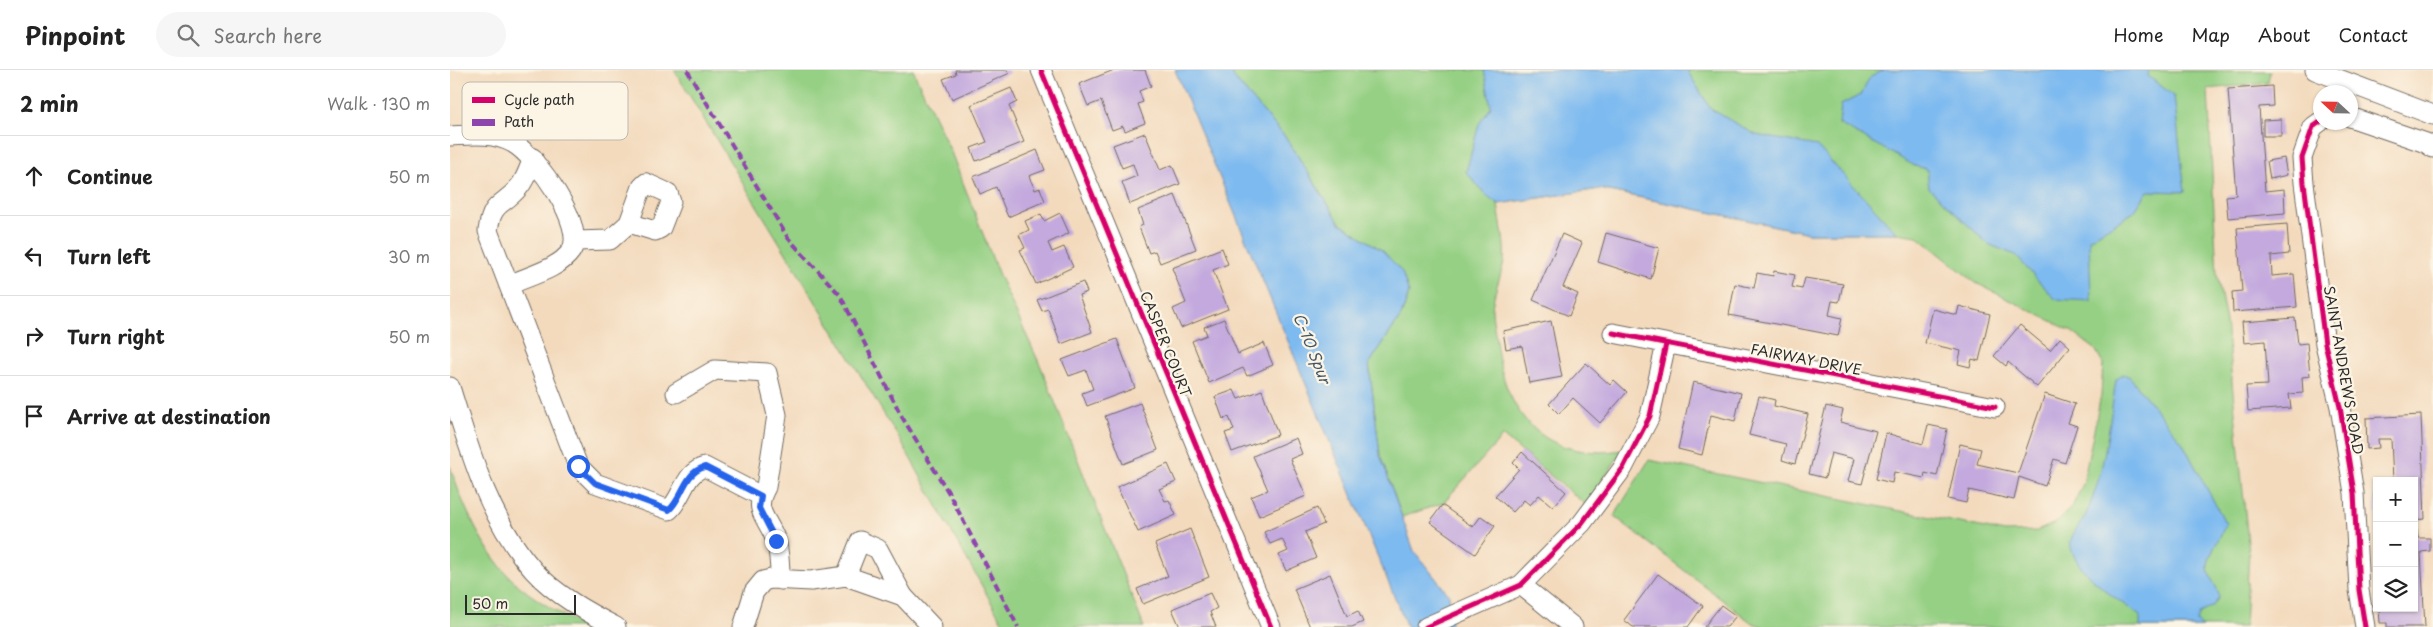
<!DOCTYPE html>
<meta charset="utf-8">
<style>
:root{--surface:#fff;--page:#f6f6f6;--text:#222;--muted:#767676;--line:#e0e0e0}
body{margin:0;font-family:"Playpen Sans",sans-serif;background:var(--page);color:var(--text)}
.controls{position:absolute;right:15px;bottom:15px;display:grid;overflow:hidden;border-radius:0px;box-shadow:0 1px 4px #0004}
.controls button{width:45px;height:45px;display:grid;place-items:center;padding:0;border:0;border-bottom:1px solid var(--line);background:var(--surface);color:var(--text);font:25px sans-serif}
.compass{position:absolute;left:1863px;top:15px;width:45px;height:45px;border-radius:50%;background:var(--surface);box-shadow:0 1px 4px #0004;rotate:292deg}
.scale{position:absolute;left:15px;bottom:12px;width:111px;box-sizing:border-box;padding-left:5px;border:2px solid #2b2b2b;border-top:0;font-size:14px;line-height:18px;white-space:nowrap;color:#2b2b2b;-webkit-text-stroke:4px #fcf5e5;paint-order:stroke}
.stop{position:absolute;width:15px;height:15px;margin:-11px;border:4px solid #2563eb;border-radius:50%;background:#fff}
.stop.end{background:#2563eb;border-color:#fff;box-shadow:0 1px 5px #0008}
.list{margin:0;padding:0;list-style:none}
h2{display:flex;justify-content:space-between;align-items:center;height:65px;margin:0;padding:0 20px;font-size:21px}
h2 small{font-size:16px;font-weight:400;color:var(--muted)}
.list li{display:grid;grid-template-columns:32px 1fr auto;gap:15px;align-items:center;box-sizing:border-box;height:80px;padding:0 20px;border-top:1px solid var(--line)}
.list b{display:block;font-size:19px;white-space:nowrap}
.list em{font-size:16px;font-style:normal;color:var(--muted)}
.icon{flex:none;width:28px;height:28px;fill:none;stroke:currentColor;stroke-width:2;stroke-linecap:round;stroke-linejoin:round}
.map{position:relative;flex:none;width:1983px;height:557px;overflow:hidden}
header{display:flex;align-items:center;gap:30px;box-sizing:border-box;height:70px;padding:0 25px;background:var(--surface);border-bottom:1px solid var(--line)}
header strong{font-size:24px}
nav{display:flex;gap:28px;margin-inline-start:auto;font-size:18px}
.search{width:350px;height:45px;background:var(--page);display:flex;align-items:center;gap:12px;box-sizing:border-box;padding:0 18px;border-radius:28px;color:var(--muted);font-size:19px}
main{display:flex}
aside{flex:1;background:var(--surface)}
.map>svg:first-child{display:block}
.green{fill:#95d084;stroke:#607e58}
.water{fill:#7dbaf0;stroke:#54728e}
.building{fill:#c3a9de}
.lines{fill:none;stroke-linecap:round;stroke-linejoin:round}
.minor-casing{stroke:#71685e;stroke-width:21}
.minor{stroke:#fff;stroke-width:19}
.quiet{stroke:#8e44ad;stroke-width:4;stroke-dasharray:8 4;stroke-linecap:butt}
.cycleway-casing{stroke:#fcf5e5;stroke-width:8}
.cycleway{stroke:#d6006c;stroke-width:5}
.route{stroke:#2563eb;stroke-width:6}
.labels{text-anchor:middle;dominant-baseline:central;stroke-width:4.5;stroke-linejoin:round;paint-order:stroke}
.street-label{font-size:14px;fill:#2b2b2b;stroke:#fcf5e5}
.water-label{font-size:15px;font-style:italic;fill:#445666;stroke:#fcf5e5}
.key{fill:#fcf5e5;stroke:#bdb8ad;stroke-width:1}
.key-label{font-size:14px;fill:#2b2b2b}
</style>
<header>
<strong>Pinpoint</strong>
<div class="search"><svg class="icon" aria-label="search" viewBox="0 0 24 24"><circle cx="10" cy="10" r="6"/><path d="M15 15l6 6"/></svg>Search here</div>
<nav><a>Home</a><a>Map</a><a>About</a><a>Contact</a></nav>
</header>
<main>
<aside>
<h2>2 min<small>Walk · 130 m</small></h2>
<ul class="list">
<li><svg class="icon" aria-label="ahead" viewBox="0 0 24 24"><path d="M12 20V5M6 11l6-6 6 6"/></svg><div><b>Continue</b></div><em>50 m</em></li>
<li><svg class="icon" aria-label="left" viewBox="0 0 24 24"><path d="M17 20v-9H6M10 6l-5 5 5 5"/></svg><div><b>Turn left</b></div><em>30 m</em></li>
<li><svg class="icon" aria-label="right" viewBox="0 0 24 24"><path d="M7 20v-9h11M14 6l5 5-5 5"/></svg><div><b>Turn right</b></div><em>50 m</em></li>
<li><svg class="icon" aria-label="arrive" viewBox="0 0 24 24"><path d="M6 21V4h12l-3 4 3 4H6"/></svg><div><b>Arrive at destination</b></div></li>
</ul>
</aside>
<div class="map">
<svg width="1983" height="557" viewBox="0 0 1983 557">
<rect width="100%" height="100%" fill="#fcf5e5"/>
<filter id="ink" filterUnits="userSpaceOnUse"><feTurbulence type="fractalNoise" baseFrequency=".02" numOctaves="2"/><feDisplacementMap in="SourceGraphic" scale="10" xChannelSelector="R" yChannelSelector="G"/><feConvolveMatrix kernelMatrix="1 2 1 2 8 2 1 2 1" color-interpolation-filters="sRGB"/></filter>
<filter id="wash" filterUnits="userSpaceOnUse"><feTurbulence type="fractalNoise" baseFrequency=".0096" numOctaves="4" result="noise"/><feDisplacementMap in="SourceGraphic" scale="20" xChannelSelector="R" yChannelSelector="G"/><feGaussianBlur stdDeviation="1.12" result="paint"/><feColorMatrix in="noise" values="0 0 0 0 0 0 0 0 0 0 0 0 0 0 0 0 0 1.4 0 .05"/><feComposite in="paint" operator="in"/></filter>
<g filter="url(#wash)">
<rect width="100%" height="100%" fill="#f3dabd"/>
<g class="green">
<path d="M 224,0 L 463,0 L 501,82 L 549,205 L 591,297 L 694,557 L 555,557 L 450,370 Z"/>
<path d="M 781,0 L 1821,1 L 1817,13 L 1758,19 L 1767,204 L 1776,252 L 1799,482 L 1795,557 L 1315,557 L 1302,553 L 1164,446 L 1199,390 L 1555,462 L 1587,461 L 1605,453 L 1622,437 L 1633,414 L 1651,325 L 1653,293 L 1645,279 L 1621,261 L 1526,213 L 1467,166 L 1447,163 L 1359,163 L 1150,119 L 1048,134 C 1050,152 1056,174 1054,191 C 1051,207 1043,223 1042,240 C 1042,249 1045,260 1046,270 C 1054,345 1094,392 1173,380 L 1136,435 L 1053,366 L 993,433 L 952,447 L 930,385 L 919,294 L 951,246 L 959,223 L 933,181 L 890,153 L 837,69 L 784,8 Z"/>
<path d="M 0,396 C 11,431 27,467 50,496 C 68,521 107,542 134,557 L 0,557 Z"/>
</g>
<g class="water">
<path d="M 725,0 L 781,0 L 784,8 L 837,69 L 890,153 L 933,181 L 952,202 L 959,223 L 951,246 L 919,294 L 930,385 L 964,481 L 999,525 L 1001,557 L 957,557 Z"/>
<path d="M 1034,0 L 1237,0 L 1261,39 L 1306,65 L 1367,76 L 1447,163 L 1359,163 L 1150,119 L 1048,134 L 1035,124 L 1016,102 L 1029,54 L 1041,37 Z"/>
<path d="M 1434,0 L 1699,0 L 1698,6 L 1724,26 L 1735,122 L 1698,121 L 1684,142 L 1639,169 L 1641,231 L 1605,229 L 1565,185 L 1538,174 L 1479,118 L 1477,99 L 1465,96 L 1389,54 L 1391,35 L 1412,24 L 1419,8 Z"/>
<path d="M 1673,304 L 1680,307 L 1732,372 L 1776,454 C 1772,464 1756,490 1758,498 C 1759,509 1768,516 1769,527 L 1763,536 L 1750,543 L 1747,551 L 1752,557 L 1690,557 L 1690,546 C 1669,530 1631,507 1622,481 C 1616,466 1631,456 1636,444 C 1655,403 1659,355 1666,310 Z"/>
</g>
<g id="blocks">
<g class="building">
<path d="M 505,0 L 557,0 L 560,3 L 502,29 L 493,9 L 506,4 Z"/>
<path d="M 664,0 L 695,0 L 701,16 L 689,21 L 693,32 L 688,34 L 695,53 L 675,61 L 673,56 L 662,60 L 651,31 L 638,36 L 629,14 Z"/>
<path d="M 1822,16 L 1823,36 L 1809,37 L 1815,121 L 1834,119 L 1835,143 L 1778,148 L 1776,126 L 1786,125 L 1778,19 Z"/>
<path d="M 561,18 L 567,32 L 559,36 L 574,72 L 526,91 L 521,78 L 537,72 L 521,35 Z"/>
<path d="M 1831,49 L 1831,66 L 1813,66 L 1813,50 Z"/>
<path d="M 695,63 L 710,100 L 722,95 L 730,114 L 680,134 L 672,112 L 687,106 L 683,94 L 672,98 L 663,75 Z"/>
<path d="M 587,80 L 595,100 L 579,106 L 585,120 L 590,118 L 595,131 L 558,147 L 546,117 L 530,124 L 523,107 Z"/>
<path d="M 1834,88 L 1837,105 L 1820,109 L 1817,91 Z"/>
<path d="M 725,125 L 746,179 L 710,193 L 705,181 L 699,183 L 689,157 L 693,155 L 688,140 Z"/>
<path d="M 610,143 L 619,163 L 598,173 L 602,182 L 614,177 L 623,197 L 586,214 L 570,180 L 575,178 L 569,165 L 579,160 L 575,151 L 591,144 L 594,151 Z"/>
<path d="M 1837,154 L 1839,184 L 1821,186 L 1822,206 L 1844,204 L 1847,237 L 1783,242 L 1782,222 L 1792,221 L 1787,158 Z"/>
<path d="M 1156,163 L 1209,178 L 1201,209 L 1148,192 Z"/>
<path d="M 1112,164 L 1132,173 L 1113,217 L 1128,224 L 1119,246 L 1083,230 Z"/>
<path d="M 772,178 L 778,194 L 763,200 L 778,239 L 731,258 L 723,239 L 736,233 L 722,198 Z"/>
<path d="M 1324,201 L 1345,205 L 1342,217 L 1352,219 L 1355,208 L 1393,214 L 1389,232 L 1382,231 L 1379,245 L 1392,248 L 1388,266 L 1279,245 L 1285,214 L 1304,218 L 1307,203 L 1323,206 Z"/>
<path d="M 633,212 L 637,222 L 629,225 L 642,262 L 611,274 L 598,239 L 592,241 L 587,230 Z"/>
<path d="M 1509,236 L 1540,244 L 1529,291 L 1522,289 L 1520,297 L 1508,294 L 1511,281 L 1475,273 L 1483,239 L 1507,245 Z"/>
<path d="M 1845,248 L 1848,274 L 1857,273 L 1860,306 L 1852,307 L 1853,323 L 1839,324 L 1841,338 L 1798,341 L 1796,316 L 1818,315 L 1815,271 L 1794,273 L 1792,252 Z"/>
<path d="M 774,249 L 788,284 L 814,273 L 823,295 L 797,306 L 793,298 L 759,313 L 742,271 L 757,265 L 754,257 Z"/>
<path d="M 1101,251 L 1112,307 L 1079,313 L 1072,276 L 1056,279 L 1053,261 Z"/>
<path d="M 1570,255 L 1600,280 L 1610,268 L 1620,277 L 1587,317 L 1558,292 L 1556,296 L 1544,286 Z"/>
<path d="M 667,269 L 685,318 L 637,336 L 632,323 L 643,319 L 636,300 L 619,306 L 612,290 Z"/>
<path d="M 1136,293 L 1160,315 L 1164,310 L 1177,322 L 1150,353 L 1123,328 L 1109,344 L 1099,334 Z"/>
<path d="M 1243,312 L 1291,323 L 1285,351 L 1261,345 L 1252,385 L 1228,379 Z"/>
<path d="M 784,320 L 788,329 L 812,320 L 828,365 L 782,382 L 775,363 L 784,360 L 779,347 L 773,349 L 765,327 Z"/>
<path d="M 1595,324 L 1625,334 L 1618,353 L 1627,356 L 1615,393 L 1604,389 L 1595,416 L 1569,407 L 1564,430 L 1519,420 L 1516,433 L 1498,429 L 1510,374 L 1531,379 L 1527,394 L 1568,403 Z"/>
<path d="M 1309,326 L 1325,330 L 1324,336 L 1358,344 L 1345,394 L 1332,390 L 1336,374 L 1299,365 Z"/>
<path d="M 690,333 L 708,380 L 673,394 L 655,346 Z"/>
<path d="M 1376,336 L 1393,340 L 1390,352 L 1426,361 L 1412,414 L 1398,411 L 1404,389 L 1381,383 L 1375,408 L 1359,404 Z"/>
<path d="M 1971,345 L 1975,449 L 1964,450 L 1964,411 L 1943,411 L 1941,369 L 1928,369 L 1929,378 L 1917,379 L 1916,348 Z"/>
<path d="M 1478,355 L 1497,359 L 1487,406 L 1475,403 L 1474,408 L 1444,402 L 1442,413 L 1426,409 L 1436,363 L 1473,374 Z"/>
<path d="M 846,368 L 852,384 L 840,389 L 856,426 L 809,446 L 801,427 L 818,420 L 803,386 Z"/>
<path d="M 1072,382 L 1116,422 L 1103,437 L 1089,425 L 1080,435 L 1074,430 L 1063,442 L 1045,426 L 1069,399 L 1063,393 Z"/>
<path d="M 718,394 L 726,412 L 709,419 L 715,431 L 719,430 L 726,445 L 688,462 L 667,417 Z"/>
<path d="M 1924,420 L 1927,420 L 1927,444 L 1925,444 Z"/>
<path d="M 992,435 L 1023,457 L 1031,446 L 1045,456 L 1025,484 L 980,452 Z"/>
<path d="M 867,438 L 874,454 L 855,462 L 866,488 L 836,501 L 829,485 L 838,481 L 832,469 L 820,474 L 814,462 Z"/>
<path d="M 740,459 L 759,507 L 693,534 L 687,519 L 718,506 L 705,474 Z"/>
<path d="M 1964,460 L 1967,460 L 1968,468 L 1980,468 L 1980,481 L 1971,482 L 1975,557 L 1937,557 L 1937,553 L 1930,553 L 1929,538 L 1964,538 Z"/>
<path d="M 880,504 L 897,546 L 908,541 L 913,552 L 902,557 L 860,557 L 844,519 Z"/>
<path d="M 1208,504 L 1253,536 L 1238,557 L 1183,557 L 1174,550 Z"/>
<path d="M 760,523 L 767,538 L 760,542 L 766,557 L 730,557 L 722,539 Z"/>
<path d="M 1271,535 L 1286,546 L 1277,557 L 1254,557 Z"/>
</g>
</g>
</g>
<g filter="url(#ink)">
<use href="#blocks" fill-opacity="0" stroke="#71685e" stroke-width="1"/>
<g class="lines">
<g class="minor-casing">
<g id="minor">
<path d="M 591,0 L 821,557"/>
<path d="M 1865,0 L 1983,45"/>
<path d="M 1900,47 L 1976,73 L 1983,78"/>
<path d="M 1870,52 L 1863,57 L 1852,88 L 1854,113 L 1875,274 L 1890,337 L 1904,423 L 1909,520 L 1915,557"/>
<path d="M 0,66 C 22,65 42,62 63,73 C 86,86 137,156 121,181 C 109,199 78,206 59,215"/>
<path d="M 83,88 C 79,98 76,109 69,117 C 53,137 42,130 38,161 L 128,396 L 145,413 L 219,440 C 233,428 234,402 255,397 L 311,426"/>
<path d="M 125,171 L 160,170 L 179,153 L 192,117 L 196,113 L 218,123 L 221,132 L 211,158 L 205,161 L 179,153"/>
<path d="M 1163,263 L 1545,337"/>
<path d="M 0,317 C 20,381 38,449 84,501 C 106,525 137,542 166,557"/>
<path d="M 226,323 L 265,300 L 317,303 L 327,345 L 316,417 C 302,442 318,447 326,471 C 330,482 329,497 331,510"/>
<path d="M 396,506 L 410,471 L 428,479 L 453,526"/>
<path d="M 1071,515 L 1123,557"/>
<path d="M 293,557 L 304,522 L 313,511 L 321,509 L 361,511 L 396,506 L 453,526 L 482,557"/>
<path d="M 976,557 L 1071,515 L 1132,453 L 1173,398 L 1200,346 L 1216,274"/>
</g>
</g>
<use href="#minor" class="minor"/>
<path class="quiet" d="M 237,0 L 338,168 L 390,225 L 452,347 L 500,425 L 568,557"/>
<g class="cycleway-casing">
<g id="cycleway">
<path d="M 591,0 L 821,557"/>
<path d="M 1870,52 L 1863,57 L 1852,88 L 1854,113 L 1875,274 L 1890,337 L 1904,423 L 1909,520 L 1915,557"/>
<path d="M 1163,263 L 1545,337"/>
<path d="M 976,557 L 1071,515 L 1132,453 L 1173,398 L 1200,346 L 1216,274"/>
</g>
</g>
<use href="#cycleway" class="cycleway"/>
</g>
</g>
<g class="lines" filter="url(#ink)">
<path class="route" d="M 128,396 L 145,413 L 219,440 C 233,428 234,402 255,397 L 311,426 L 309,438 L 326,471"/>
</g>
<g class="labels">
<g class="street-label">
<text transform="translate(716 274) rotate(68)">CASPER COURT</text>
<text transform="translate(1356 289) rotate(11)">FAIRWAY DRIVE</text>
<text transform="translate(1894 300) rotate(80)">SAINT ANDREWS ROAD</text>
</g>
<g class="water-label">
<text transform="translate(863 278) rotate(68)">C-10 Spur</text>
</g>
</g>
<rect x="12" y="12" width="166" height="58" rx="8" class="key"/>
<rect x="22" y="27" width="23" height="6" fill="#d6006c"/>
<rect x="22" y="49" width="23" height="7" fill="#8e44ad"/>
<g class="key-label">
<text x="54" y="35">Cycle path</text>
<text x="54" y="57">Path</text>
</g>
</svg>
<div class="controls">
<button>+</button>
<button>−</button>
<button><svg class="icon" aria-label="layers" viewBox="0 0 24 24"><path d="M12 4l9 5-9 5-9-5zM3 14l9 5 9-5"/></svg></button>
</div>
<svg class="compass" viewBox="-18 -18 36 36"><path d="M0-13l5 13h-10z" fill="#e53935"/><path d="M0 13l5-13h-10z" fill="#767676"/></svg>
<div class="scale">50 m</div>
<div class="stop" style="left:128px;top:396px"></div>
<div class="stop end" style="left:326px;top:471px"></div>
</div>
</main>
